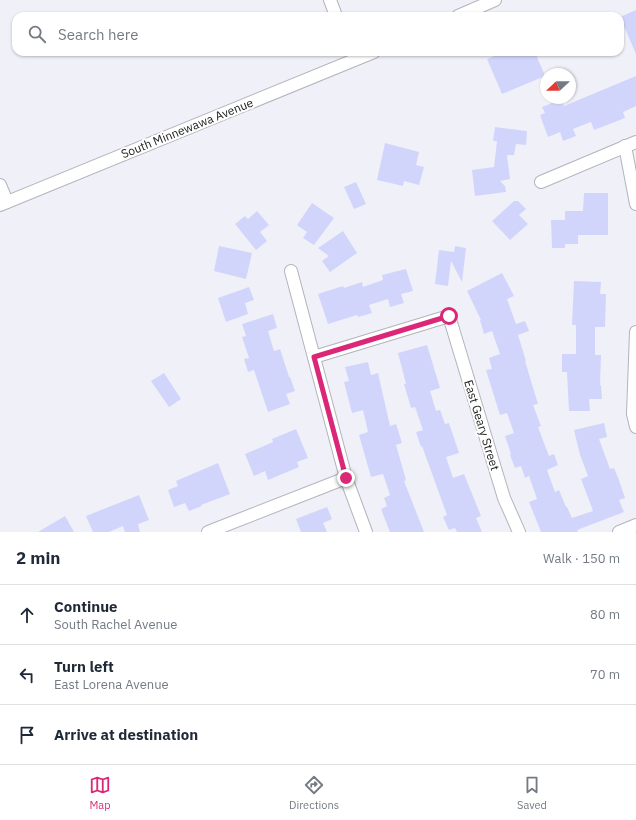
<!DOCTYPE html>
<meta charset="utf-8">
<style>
:root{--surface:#fff;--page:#f2f2f3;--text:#1f2937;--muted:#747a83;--line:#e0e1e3;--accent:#db2777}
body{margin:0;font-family:"IBM Plex Sans",sans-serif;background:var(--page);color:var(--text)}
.compass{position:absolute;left:540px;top:68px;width:36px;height:36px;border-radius:50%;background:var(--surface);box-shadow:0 1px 3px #0004;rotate:248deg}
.stop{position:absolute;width:12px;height:12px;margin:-9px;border:3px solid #db2777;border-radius:50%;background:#fff}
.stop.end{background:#db2777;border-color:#fff;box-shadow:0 1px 4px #0008}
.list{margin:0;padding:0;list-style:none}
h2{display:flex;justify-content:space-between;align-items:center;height:52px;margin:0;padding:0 16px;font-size:17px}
h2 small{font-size:13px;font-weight:400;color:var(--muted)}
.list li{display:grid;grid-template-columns:26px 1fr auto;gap:12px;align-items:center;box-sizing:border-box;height:60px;padding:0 16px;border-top:1px solid var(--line)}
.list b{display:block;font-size:15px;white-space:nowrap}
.list p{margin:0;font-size:13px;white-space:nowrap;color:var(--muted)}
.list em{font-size:13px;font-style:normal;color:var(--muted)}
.icon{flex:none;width:22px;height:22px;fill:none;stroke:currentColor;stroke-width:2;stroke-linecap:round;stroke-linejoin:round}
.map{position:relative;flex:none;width:636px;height:532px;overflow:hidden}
.search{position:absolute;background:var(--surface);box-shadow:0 1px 3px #0004;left:12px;right:12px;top:12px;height:44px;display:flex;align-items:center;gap:10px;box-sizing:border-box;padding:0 14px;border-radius:12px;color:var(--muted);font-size:15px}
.sheet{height:232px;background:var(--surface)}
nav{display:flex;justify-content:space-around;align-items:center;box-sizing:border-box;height:56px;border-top:1px solid var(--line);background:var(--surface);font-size:11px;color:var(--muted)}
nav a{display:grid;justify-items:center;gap:2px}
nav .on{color:var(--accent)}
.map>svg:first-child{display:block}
.building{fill:#d2d5fb}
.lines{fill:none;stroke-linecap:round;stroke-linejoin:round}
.minor-casing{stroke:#b3b3bb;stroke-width:14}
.minor{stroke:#fff;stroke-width:12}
.route{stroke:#db2777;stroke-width:5}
.labels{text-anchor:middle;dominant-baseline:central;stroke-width:4;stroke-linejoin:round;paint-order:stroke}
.street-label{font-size:12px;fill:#222224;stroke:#fff}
</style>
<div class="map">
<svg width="636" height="532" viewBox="0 0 636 532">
<rect width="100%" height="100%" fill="#f0f0f8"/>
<g class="building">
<path d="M 636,10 L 636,54 L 620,17 Z"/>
<path d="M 505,52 L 535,52 L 545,76 L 502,94 L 487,59 Z"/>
<path d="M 636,76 L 636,106 L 623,112 L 625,118 L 594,130 L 591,122 L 573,129 L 576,136 L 563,141 L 560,132 L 548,137 L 540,115 L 545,113 L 542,107 L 562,99 L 564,106 Z"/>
<path d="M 495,127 L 527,131 L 526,145 L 516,144 L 514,155 L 507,155 L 510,179 L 500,181 L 505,186 L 506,192 L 475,196 L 472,170 L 494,167 L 497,141 L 493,141 Z"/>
<path d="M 385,143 L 419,152 L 416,165 L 424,167 L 419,185 L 404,181 L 403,186 L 377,180 Z"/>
<path d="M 356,182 L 366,204 L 354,209 L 344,187 Z"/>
<path d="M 584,193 L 608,193 L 608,235 L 578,235 L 578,244 L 565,244 L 565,248 L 552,248 L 551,220 L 565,220 L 565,211 L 583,211 Z"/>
<path d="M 514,201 L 518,201 L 526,209 L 519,215 L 528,224 L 510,240 L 492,221 Z"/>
<path d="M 312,203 L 334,218 L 314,245 L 303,238 L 307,232 L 297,225 Z"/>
<path d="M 257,211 L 269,225 L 260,232 L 267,241 L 256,250 L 235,224 L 245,216 L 248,219 Z"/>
<path d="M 343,231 L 357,253 L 330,272 L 322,261 L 329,256 L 318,248 Z"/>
<path d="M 219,246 L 252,253 L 246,279 L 214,271 Z"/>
<path d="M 455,246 L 466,248 L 462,282 L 451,261 L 448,286 L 435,284 L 439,250 L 454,252 Z"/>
<path d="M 406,269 L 413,291 L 401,294 L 404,303 L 390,307 L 388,299 L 369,305 L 372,313 L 358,317 L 357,315 L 328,324 L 318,294 L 343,286 L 344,288 L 362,282 L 363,287 L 383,280 L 382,275 Z"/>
<path d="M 502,273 L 514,296 L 507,299 L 516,324 L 525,321 L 529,331 L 518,335 L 526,361 L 525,361 L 538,404 L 533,405 L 541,426 L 538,427 L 549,456 L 554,454 L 558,465 L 547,470 L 555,492 L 559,490 L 566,507 L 567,507 L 572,518 L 593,511 L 581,479 L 588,476 L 580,455 L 574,430 L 604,423 L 607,437 L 599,439 L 610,469 L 614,468 L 619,480 L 625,498 L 619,500 L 624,512 L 577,530 L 578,532 L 541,532 L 529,502 L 537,499 L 529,476 L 525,478 L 521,466 L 515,468 L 510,455 L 511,454 L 505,436 L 514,433 L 507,413 L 500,415 L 486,370 L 492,369 L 489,358 L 500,354 L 492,331 L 484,334 L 480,320 L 481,320 L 467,291 Z"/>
<path d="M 574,281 L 601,282 L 600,294 L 606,294 L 605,327 L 595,327 L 595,355 L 601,355 L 600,385 L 601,385 L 602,399 L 589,399 L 590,411 L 569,411 L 567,372 L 562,372 L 562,354 L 576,354 L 576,325 L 572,325 Z"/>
<path d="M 249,287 L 254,300 L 245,303 L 248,314 L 226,322 L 218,298 Z"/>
<path d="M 273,314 L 277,328 L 268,331 L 274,351 L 280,349 L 289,377 L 290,377 L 295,391 L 286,394 L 290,404 L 268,412 L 254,370 L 248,372 L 244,359 L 249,358 L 242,337 L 246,336 L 242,324 Z"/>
<path d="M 427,345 L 440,388 L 430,391 L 436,411 L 440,410 L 445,424 L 449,423 L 459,453 L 446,457 L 453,478 L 464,474 L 481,516 L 476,518 L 482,532 L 457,532 L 455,528 L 449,530 L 443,517 L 447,515 L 422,446 L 421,447 L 416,432 L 423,430 L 415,407 L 411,408 L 404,384 L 406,384 L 398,353 Z"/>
<path d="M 368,362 L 371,375 L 378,373 L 390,426 L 396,424 L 402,443 L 396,445 L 406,480 L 404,481 L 424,532 L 390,532 L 381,509 L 387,506 L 384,498 L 390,495 L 383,474 L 371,477 L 359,435 L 368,432 L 363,410 L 352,413 L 344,382 L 349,381 L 345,367 Z"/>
<path d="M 164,373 L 181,399 L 169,407 L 151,381 Z"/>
<path d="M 296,429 L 308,458 L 297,462 L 299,467 L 268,480 L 265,471 L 254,476 L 245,454 L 273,442 L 272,439 Z"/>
<path d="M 218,463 L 230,494 L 201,505 L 202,506 L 189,511 L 185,503 L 174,507 L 168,490 L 178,486 L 176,481 Z"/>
<path d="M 139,495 L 149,520 L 138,524 L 140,532 L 125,532 L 123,526 L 109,532 L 93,532 L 86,516 Z"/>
<path d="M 327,507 L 332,519 L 323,523 L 327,532 L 301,532 L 296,519 Z"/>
<path d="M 65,516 L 74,532 L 38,532 Z"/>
</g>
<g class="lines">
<g class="minor-casing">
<g id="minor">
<path d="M 330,0 L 336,16"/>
<path d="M 458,16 L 495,0"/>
<path d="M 625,146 L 636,204"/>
<path d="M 541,182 L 636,142"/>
<path d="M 0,185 L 7,202"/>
<path d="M 0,205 L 374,52"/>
<path d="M 291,271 L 346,478 L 366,532"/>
<path d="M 636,332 L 633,414 L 636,427"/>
<path d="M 314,357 L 449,316 L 504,498 L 519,532"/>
<path d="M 208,532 L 346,478"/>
<path d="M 619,532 L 636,525"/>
</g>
</g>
<use href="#minor" class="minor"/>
</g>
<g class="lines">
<path class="route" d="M 346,478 L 314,357 L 449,316"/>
</g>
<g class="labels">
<g class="street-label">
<text transform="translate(187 128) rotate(-22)">South Minnewawa Avenue</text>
<text transform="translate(482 425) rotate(73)">East Geary Street</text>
</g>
</g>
</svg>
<svg class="compass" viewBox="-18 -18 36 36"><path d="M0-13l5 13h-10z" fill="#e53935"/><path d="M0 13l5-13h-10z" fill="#747a83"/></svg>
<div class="stop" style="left:449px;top:316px"></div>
<div class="stop end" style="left:346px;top:478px"></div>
<div class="search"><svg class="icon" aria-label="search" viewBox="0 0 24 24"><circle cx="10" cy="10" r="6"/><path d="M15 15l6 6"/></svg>Search here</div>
</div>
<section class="sheet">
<h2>2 min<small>Walk · 150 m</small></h2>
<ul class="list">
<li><svg class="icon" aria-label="ahead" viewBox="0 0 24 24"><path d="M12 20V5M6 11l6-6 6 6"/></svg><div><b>Continue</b><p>South Rachel Avenue</p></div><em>80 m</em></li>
<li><svg class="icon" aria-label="left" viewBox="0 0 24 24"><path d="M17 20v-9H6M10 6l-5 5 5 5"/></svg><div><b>Turn left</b><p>East Lorena Avenue</p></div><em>70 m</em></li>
<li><svg class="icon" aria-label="arrive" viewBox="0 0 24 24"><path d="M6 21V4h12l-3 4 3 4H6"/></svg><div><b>Arrive at destination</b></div></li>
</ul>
</section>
<nav>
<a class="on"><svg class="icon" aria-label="map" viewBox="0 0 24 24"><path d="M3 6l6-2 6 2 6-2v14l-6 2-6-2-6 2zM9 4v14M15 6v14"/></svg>Map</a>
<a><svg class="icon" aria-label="directions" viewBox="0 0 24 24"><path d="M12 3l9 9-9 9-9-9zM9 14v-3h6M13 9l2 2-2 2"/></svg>Directions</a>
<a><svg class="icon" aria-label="saved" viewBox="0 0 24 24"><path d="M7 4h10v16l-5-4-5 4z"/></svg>Saved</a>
</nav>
